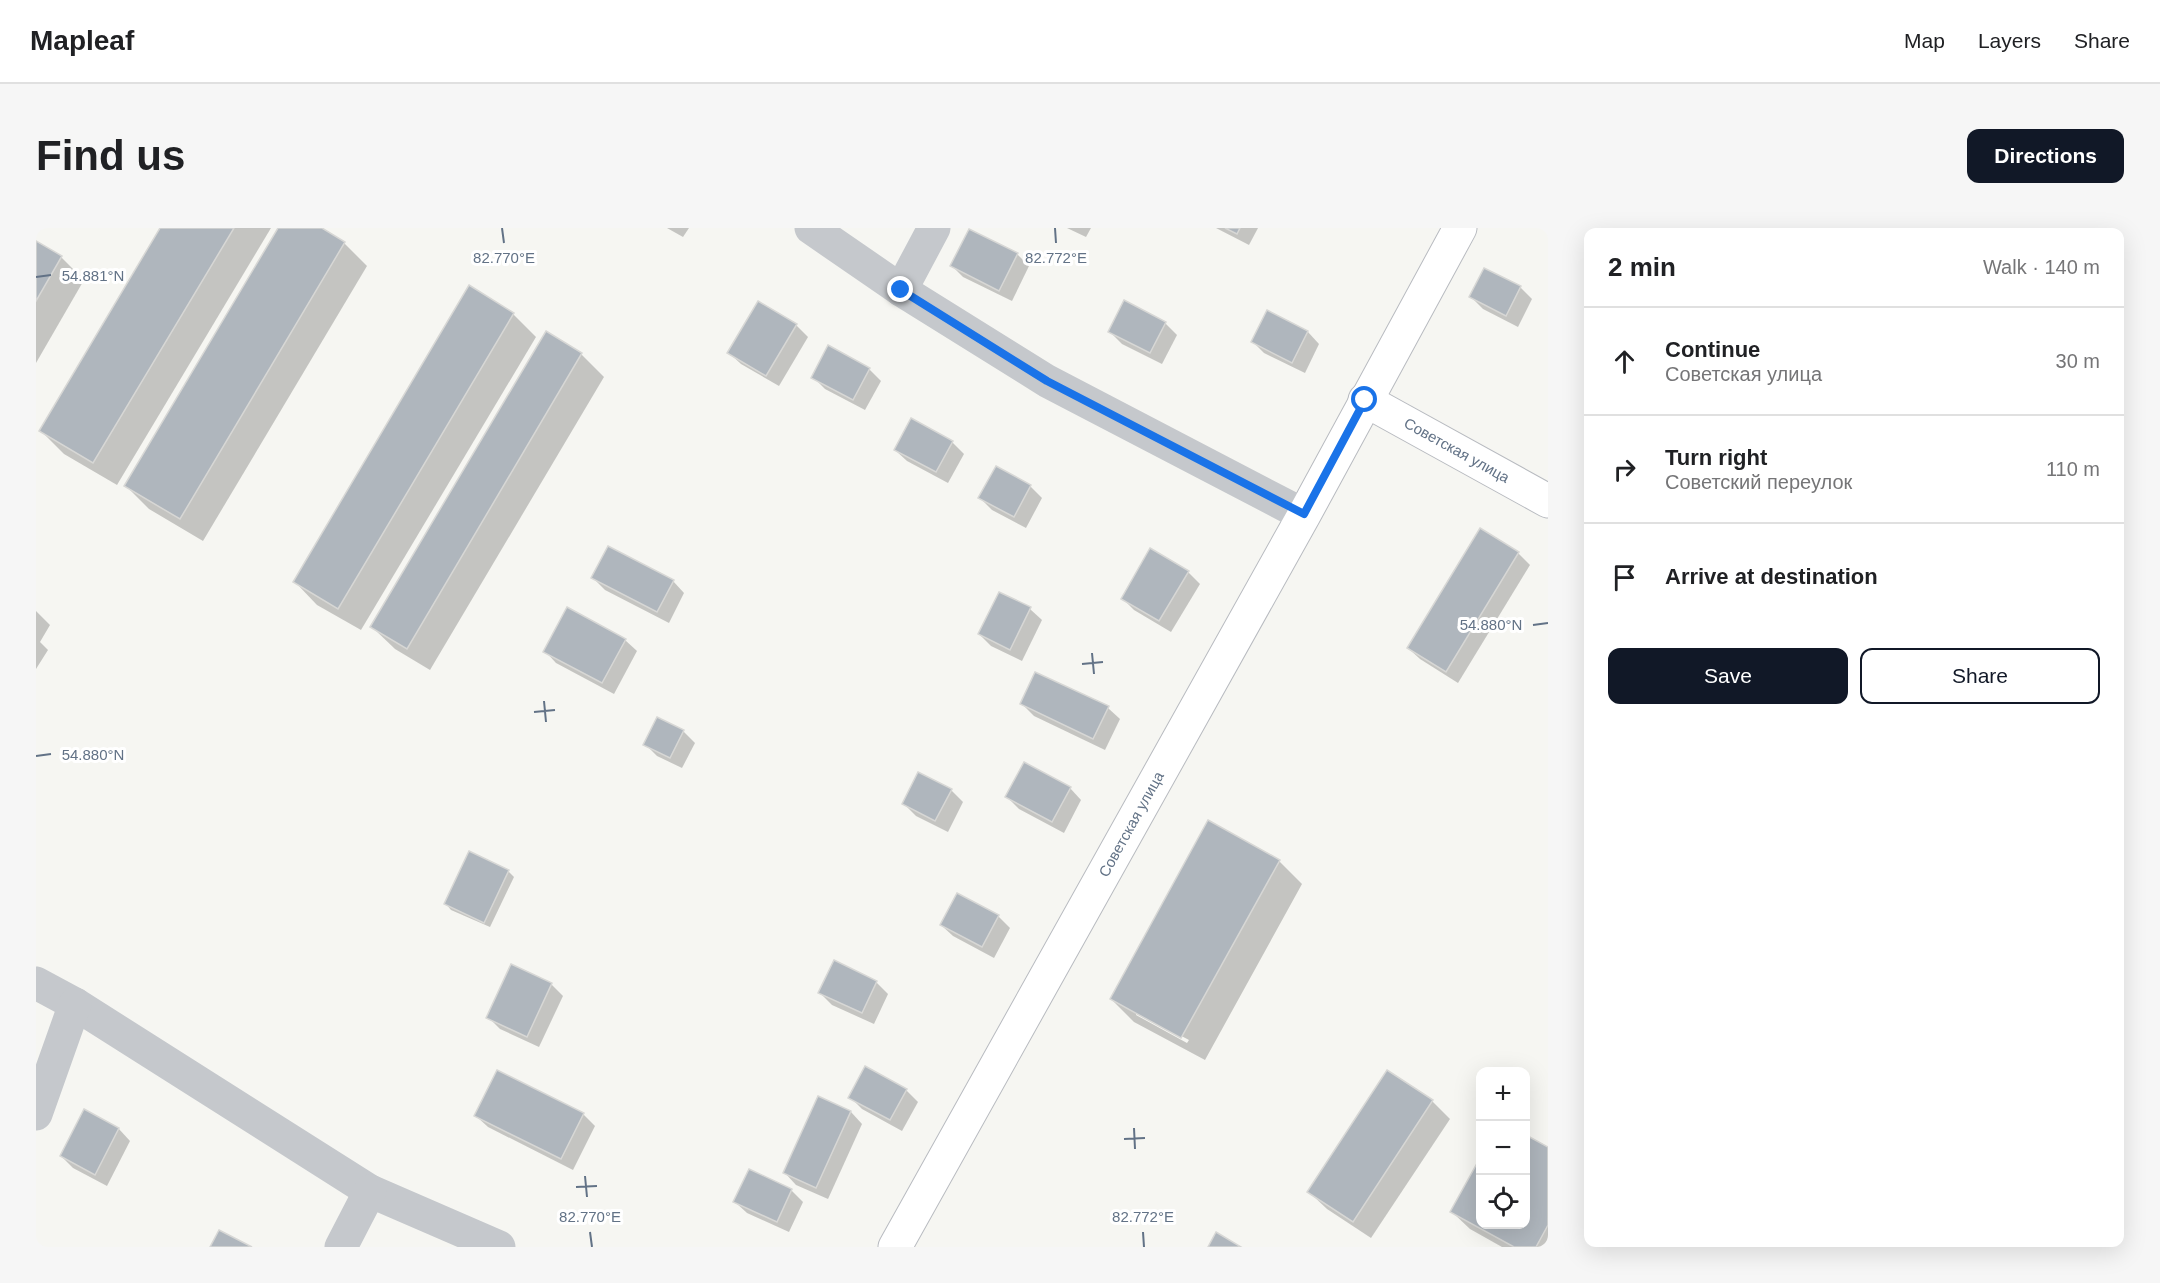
<!DOCTYPE html>
<meta charset="utf-8">
<style>
:root{--surface:#fff;--page:#f6f6f6;--text:#202124;--muted:#757577;--line:#e0e0e0;--accent:#111827}
body{margin:0;font-family:Arial,sans-serif;background:var(--page);color:var(--text)}
.controls{position:absolute;right:18px;bottom:18px;display:grid;overflow:hidden;border-radius:12px;box-shadow:0 6px 24px #0002}
.controls button{width:54px;height:54px;display:grid;place-items:center;padding:0;border:0;border-bottom:2px solid var(--line);background:var(--surface);color:var(--text);font:30px sans-serif}
.stop{position:absolute;width:18px;height:18px;margin:-14px;border:4px solid #1a73e8;border-radius:50%;background:#fff}
.stop.end{background:#1a73e8;border-color:#fff;box-shadow:0 2px 6px #0008}
.list{margin:0;padding:0;list-style:none}
h2{display:flex;justify-content:space-between;align-items:center;height:78px;margin:0;padding:0 24px;font-size:26px}
h2 small{font-size:20px;font-weight:400;color:var(--muted)}
.list li{display:grid;grid-template-columns:39px 1fr auto;gap:18px;align-items:center;box-sizing:border-box;height:108px;padding:0 24px;border-top:2px solid var(--line)}
.list b{display:block;font-size:22px;white-space:nowrap}
.list p{margin:0;font-size:20px;white-space:nowrap;color:var(--muted)}
.list em{font-size:20px;font-style:normal;color:var(--muted)}
.actions{display:flex;gap:12px;padding:18px 24px}
.actions a{flex:1;padding:14px 0;border:2px solid var(--accent);border-radius:12px;text-align:center;font-size:21px;color:var(--accent)}
.actions .main{background:var(--accent);color:#fff}
.icon{flex:none;width:33px;height:33px;fill:none;stroke:currentColor;stroke-width:2;stroke-linecap:round;stroke-linejoin:round}
.map{position:relative;flex:none;width:1512px;height:1019px;overflow:hidden;border-radius:12px}
header{display:flex;align-items:center;gap:36px;box-sizing:border-box;height:84px;padding:0 30px;background:var(--surface);border-bottom:2px solid var(--line)}
header strong{font-size:28px}
nav{display:flex;gap:33px;margin-inline-start:auto;font-size:21px}
.intro{display:flex;align-items:center;justify-content:space-between;box-sizing:border-box;height:144px;padding:0 36px}
h1{margin:0;font-size:42px}
.button{padding:15px 27px;border-radius:12px;background:var(--accent);color:#fff;font-size:21px;font-weight:700}
main{display:flex;gap:36px;padding:0 36px}
aside{flex:1;background:var(--surface);border-radius:12px;box-shadow:0 6px 24px #0002}
.map>svg:first-child{display:block}
.shadow{fill:#0003;fill-rule:evenodd}
.building{fill:#afb6bd;stroke:#d7d7d5;stroke-width:1.5}
.lines{fill:none;stroke-linecap:round;stroke-linejoin:round}
.major-casing{stroke:#b8bbc0;stroke-width:35}
.minor{stroke:#c5c8cc;stroke-width:33}
.major{stroke:#fff;stroke-width:33}
.route{stroke:#1a73e8;stroke-width:8}
.ticks{fill:none;stroke:#627286;stroke-width:2}
.labels{text-anchor:middle;dominant-baseline:central;stroke-width:6;stroke-linejoin:round;paint-order:stroke}
.street-label{font-size:15px;fill:#627286;stroke:#fff}
.ticks-label{font-size:15px;text-anchor:middle;fill:#627286;stroke:#fff;stroke-width:6;stroke-linejoin:round;paint-order:stroke}
</style>
<header>
<strong>Mapleaf</strong>
<nav><a>Map</a><a>Layers</a><a>Share</a></nav>
</header>
<div class="intro"><h1>Find us</h1><a class="button">Directions</a></div>
<main>
<div class="map">
<svg width="1512" height="1019" viewBox="0 0 1512 1019">
<rect width="100%" height="100%" fill="#f6f6f2"/>
<g class="shadow">
<path d="M 126,0 L 235,0 L 81,257 L 28,226 L 5,203 Z"/>
<path d="M 243,0 L 283,0 L 308,15 L 331,38 L 167,313 L 113,281 L 90,258 Z"/>
<path d="M 631,0 L 653,0 L 647,9 Z"/>
<path d="M 1031,0 L 1055,0 L 1050,9 Z"/>
<path d="M 1180,0 L 1222,0 L 1213,17 Z"/>
<path d="M 933,3 L 981,26 L 993,38 L 976,73 L 927,49 L 916,38 Z"/>
<path d="M 0,15 L 25,29 L 48,52 L 0,135 Z"/>
<path d="M 1484,59 L 1496,71 L 1482,99 L 1447,81 L 1435,69 Z"/>
<path d="M 1231,84 L 1272,104 L 1283,116 L 1269,145 L 1228,125 L 1217,114 Z"/>
<path d="M 477,86 L 500,109 L 325,402 L 281,377 L 259,354 Z"/>
<path d="M 1129,95 L 1141,107 L 1126,136 L 1086,116 L 1074,104 Z"/>
<path d="M 760,97 L 772,109 L 743,158 L 705,136 L 693,125 Z"/>
<path d="M 510,105 L 545,126 L 568,149 L 394,442 L 359,421 L 336,399 Z"/>
<path d="M 833,141 L 845,153 L 829,182 L 789,161 L 777,149 Z"/>
<path d="M 916,214 L 928,226 L 912,255 L 871,233 L 859,222 Z"/>
<path d="M 994,258 L 1006,270 L 990,300 L 956,282 L 944,270 Z"/>
<path d="M 1444,302 L 1482,325 L 1494,337 L 1422,455 L 1384,431 L 1372,420 Z"/>
<path d="M 1152,344 L 1164,356 L 1135,404 L 1098,382 L 1086,370 Z"/>
<path d="M 557,350 L 637,353 L 648,365 L 633,395 L 569,362 Z"/>
<path d="M 963,366 L 994,381 L 1006,392 L 986,433 L 955,418 L 943,406 Z"/>
<path d="M 0,383 L 14,397 L 4,414 L 12,422 L 0,441 Z"/>
<path d="M 589,412 L 601,423 L 578,466 L 520,435 L 509,423 Z"/>
<path d="M 986,476 L 1072,480 L 1084,491 L 1069,522 L 998,488 Z"/>
<path d="M 647,503 L 659,515 L 646,540 L 621,528 L 609,516 Z"/>
<path d="M 1034,560 L 1045,572 L 1028,605 L 983,581 L 971,569 Z"/>
<path d="M 915,562 L 927,574 L 912,604 L 880,588 L 868,576 Z"/>
<path d="M 1243,633 L 1266,656 L 1169,832 L 1098,794 L 1075,771 ZM 1100,784 L 1153,812 L 1151,815 L 1100,787 Z"/>
<path d="M 472,643 L 478,649 L 454,699 L 415,682 L 410,676 Z"/>
<path d="M 962,688 L 974,700 L 958,730 L 917,708 L 905,697 Z"/>
<path d="M 840,754 L 852,766 L 838,796 L 796,777 L 784,765 Z"/>
<path d="M 515,756 L 527,768 L 503,819 L 464,801 L 452,789 Z"/>
<path d="M 870,862 L 882,874 L 866,903 L 826,881 L 814,869 Z"/>
<path d="M 1396,873 L 1414,891 L 1335,1010 L 1291,981 L 1273,964 Z"/>
<path d="M 49,883 L 83,901 L 94,913 L 71,958 L 37,940 L 25,928 Z"/>
<path d="M 815,884 L 826,896 L 792,971 L 760,957 L 749,945 Z"/>
<path d="M 547,886 L 559,898 L 537,942 L 452,899 L 440,888 Z"/>
<path d="M 1490,908 L 1512,921 L 1512,1019 L 1466,1019 L 1434,1001 L 1416,984 L 1444,933 L 1444,996 L 1490,996 Z"/>
<path d="M 714,943 L 755,962 L 767,974 L 753,1004 L 711,985 L 699,974 Z"/>
</g>
<g class="building">
<path d="M 124,0 L 198,0 L 57,235 L 3,203 Z"/>
<path d="M 242,0 L 286,0 L 309,14 L 144,291 L 88,258 Z"/>
<path d="M 1189,0 L 1204,0 L 1201,6 Z"/>
<path d="M 933,1 L 982,25 L 963,63 L 914,38 Z"/>
<path d="M 0,13 L 26,28 L 0,73 Z"/>
<path d="M 1448,40 L 1485,58 L 1470,88 L 1433,69 Z"/>
<path d="M 433,57 L 478,85 L 302,381 L 257,354 Z"/>
<path d="M 1088,72 L 1130,94 L 1114,125 L 1072,104 Z"/>
<path d="M 722,73 L 761,96 L 730,148 L 691,125 Z"/>
<path d="M 1231,82 L 1272,103 L 1256,135 L 1215,114 Z"/>
<path d="M 510,103 L 546,125 L 371,421 L 334,399 Z"/>
<path d="M 792,117 L 834,140 L 817,172 L 775,150 Z"/>
<path d="M 875,190 L 917,213 L 900,244 L 858,222 Z"/>
<path d="M 960,238 L 995,257 L 978,289 L 942,270 Z"/>
<path d="M 1444,300 L 1483,324 L 1410,444 L 1371,420 Z"/>
<path d="M 572,318 L 638,352 L 621,384 L 555,350 Z"/>
<path d="M 1114,320 L 1153,343 L 1123,393 L 1085,371 Z"/>
<path d="M 963,364 L 995,379 L 974,422 L 942,406 Z"/>
<path d="M 531,379 L 590,411 L 566,455 L 507,424 Z"/>
<path d="M 999,444 L 1073,478 L 1057,511 L 984,476 Z"/>
<path d="M 621,489 L 648,502 L 634,530 L 607,517 Z"/>
<path d="M 988,534 L 1035,559 L 1016,594 L 969,569 Z"/>
<path d="M 882,544 L 916,561 L 899,593 L 866,576 Z"/>
<path d="M 1172,592 L 1244,632 L 1145,810 L 1074,771 Z"/>
<path d="M 433,623 L 473,642 L 448,695 L 408,676 Z"/>
<path d="M 921,665 L 963,687 L 946,719 L 904,697 Z"/>
<path d="M 798,732 L 841,753 L 826,785 L 782,765 Z"/>
<path d="M 475,736 L 516,755 L 491,809 L 450,790 Z"/>
<path d="M 829,838 L 871,861 L 854,892 L 812,870 Z"/>
<path d="M 461,842 L 548,885 L 525,931 L 438,888 Z"/>
<path d="M 1351,842 L 1397,872 L 1317,994 L 1271,964 Z"/>
<path d="M 782,868 L 815,883 L 780,960 L 747,945 Z"/>
<path d="M 48,881 L 83,900 L 59,947 L 24,928 Z"/>
<path d="M 1490,907 L 1512,919 L 1512,997 L 1500,1019 L 1478,1019 L 1414,984 L 1444,930 L 1444,996 L 1490,996 Z"/>
<path d="M 713,941 L 756,961 L 741,994 L 697,974 Z"/>
<path d="M 183,1002 L 216,1019 L 174,1019 Z"/>
<path d="M 1180,1004 L 1205,1019 L 1172,1019 Z"/>
</g>
<g class="lines">
<g class="major-casing">
<g id="major">
<path d="M 1329,172 L 1512,273"/>
<path d="M 859,1019 L 1268,287 L 1424,0"/>
</g>
</g>
<g class="minor">
<path d="M 775,0 L 865,62 L 1011,153 L 1268,287"/>
<path d="M 865,62 L 898,0"/>
<path d="M 0,755 L 39,776 L 334,963 L 463,1019"/>
<path d="M 0,886 L 39,776"/>
<path d="M 305,1019 L 334,963"/>
</g>
<use href="#major" class="major"/>
</g>
<g class="lines">
<path class="route" d="M 865,62 L 1011,153 L 1268,286 L 1329,172"/>
</g>
<path class="ticks" d="M 466,0 L 468,15M 1019,0 L 1020,15M 0,49 L 15,47M 1497,397 L 1512,395M 1056,425 L 1058,446M 1046,436 L 1067,434M 508,473 L 510,494M 498,484 L 519,482M 0,528 L 15,526M 1098,900 L 1099,921M 1088,911 L 1109,910M 549,948 L 551,969M 540,959 L 561,958M 554,1004 L 556,1019M 1107,1004 L 1108,1019"/>
<g class="labels">
<g class="street-label">
<text transform="translate(1421 222) rotate(29)">Советская улица</text>
<text transform="translate(1095 596) rotate(-61)">Советская улица</text>
</g>
</g>
<g class="ticks-label">
<text x="468" y="35">82.770°E</text>
<text x="1020" y="35">82.772°E</text>
<text x="57" y="53">54.881°N</text>
<text x="1455" y="402">54.880°N</text>
<text x="57" y="532">54.880°N</text>
<text x="554" y="994">82.770°E</text>
<text x="1107" y="994">82.772°E</text>
</g>
</svg>
<div class="controls">
<button>+</button>
<button>−</button>
<button><svg class="icon" aria-label="locate" viewBox="0 0 24 24"><circle cx="12" cy="12" r="6"/><path d="M12 2v4M12 18v4M2 12h4M18 12h4"/></svg></button>
</div>
<div class="stop" style="left:1329px;top:172px"></div>
<div class="stop end" style="left:865px;top:62px"></div>
</div>
<aside>
<h2>2 min<small>Walk · 140 m</small></h2>
<ul class="list">
<li><svg class="icon" aria-label="ahead" viewBox="0 0 24 24"><path d="M12 20V5M6 11l6-6 6 6"/></svg><div><b>Continue</b><p>Советская улица</p></div><em>30 m</em></li>
<li><svg class="icon" aria-label="right" viewBox="0 0 24 24"><path d="M7 20v-9h11M14 6l5 5-5 5"/></svg><div><b>Turn right</b><p>Советский переулок</p></div><em>110 m</em></li>
<li><svg class="icon" aria-label="arrive" viewBox="0 0 24 24"><path d="M6 21V4h12l-3 4 3 4H6"/></svg><div><b>Arrive at destination</b></div></li>
</ul>
<div class="actions"><a class="main">Save</a><a>Share</a></div>
</aside>
</main>
